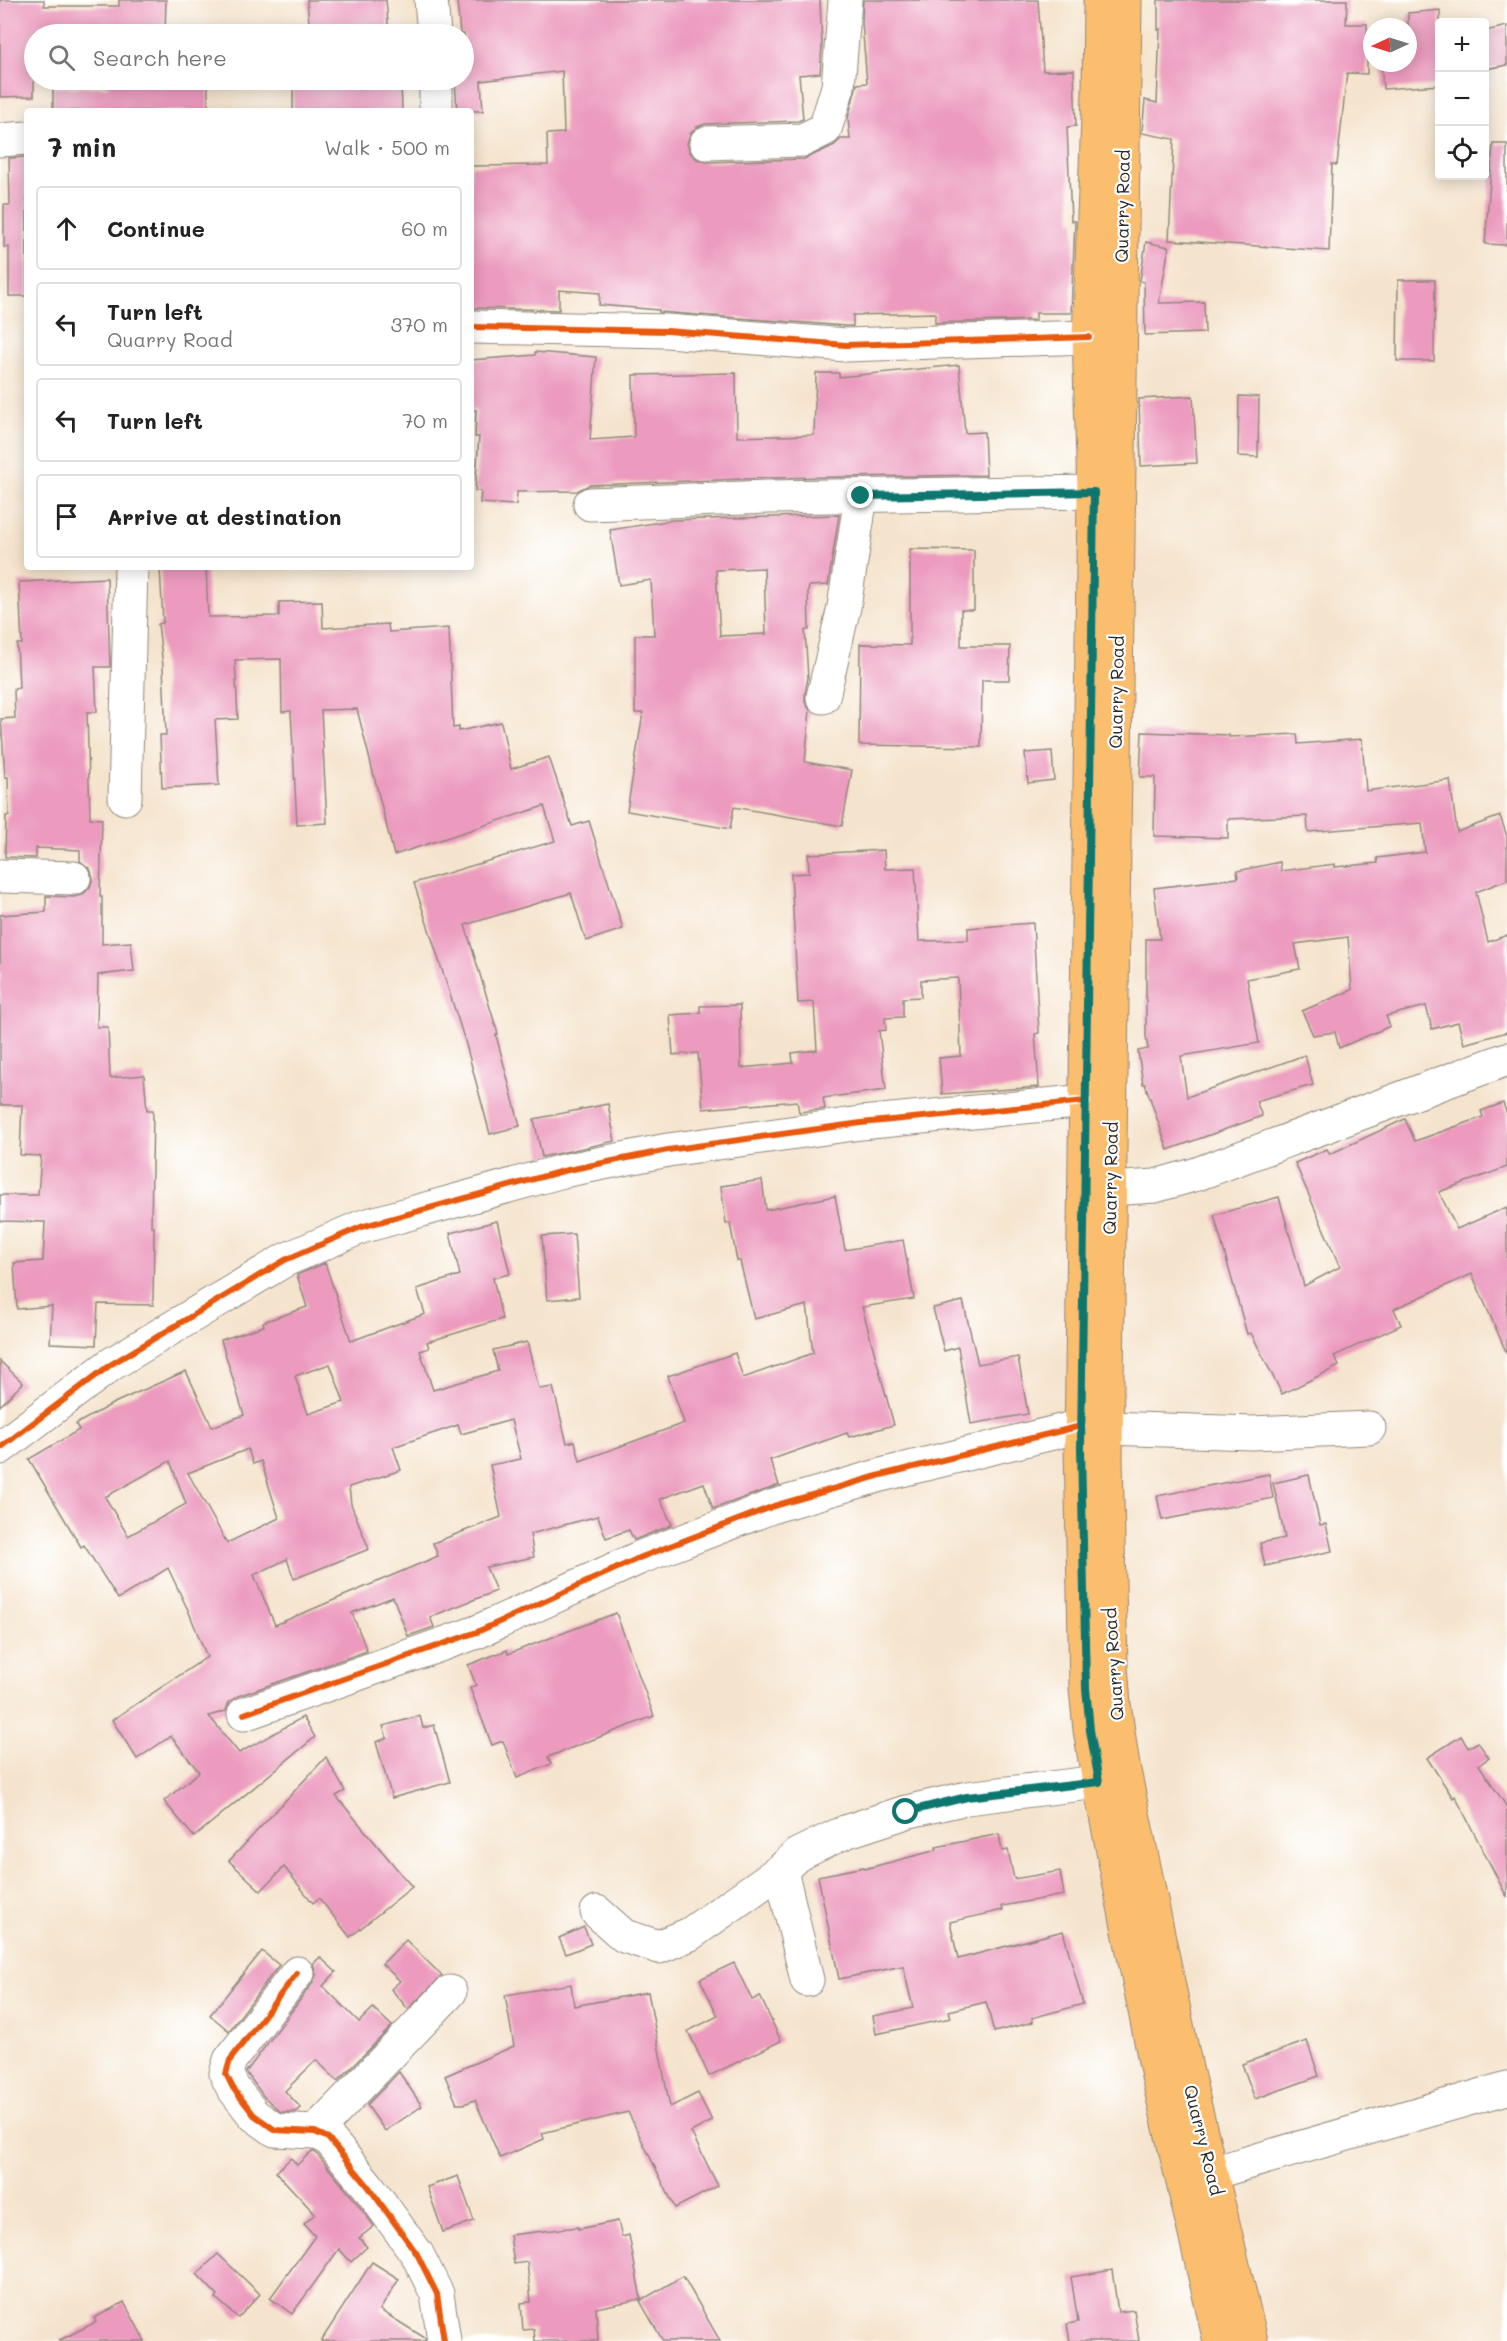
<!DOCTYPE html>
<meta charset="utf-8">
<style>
:root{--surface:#fff;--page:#f6f6f6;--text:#222;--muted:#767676;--line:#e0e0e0}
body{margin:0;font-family:Mali,sans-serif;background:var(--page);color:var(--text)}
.controls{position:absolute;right:18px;top:18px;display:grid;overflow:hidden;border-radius:6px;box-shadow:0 3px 15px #0003}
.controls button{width:54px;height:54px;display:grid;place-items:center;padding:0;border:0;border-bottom:2px solid var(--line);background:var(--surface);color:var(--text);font:30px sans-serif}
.compass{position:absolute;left:1363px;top:18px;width:54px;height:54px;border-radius:50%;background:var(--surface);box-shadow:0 3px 15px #0003;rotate:266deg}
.stop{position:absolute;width:18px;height:18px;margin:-14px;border:4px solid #0f766e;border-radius:50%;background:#fff}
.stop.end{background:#0f766e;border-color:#fff;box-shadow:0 2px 6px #0008}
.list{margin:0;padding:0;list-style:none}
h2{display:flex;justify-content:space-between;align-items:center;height:78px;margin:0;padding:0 24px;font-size:26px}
h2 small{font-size:20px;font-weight:400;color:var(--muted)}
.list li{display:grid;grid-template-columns:39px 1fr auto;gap:18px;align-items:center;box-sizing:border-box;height:84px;margin:0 12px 12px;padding:0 12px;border:2px solid var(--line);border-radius:6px}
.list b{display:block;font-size:22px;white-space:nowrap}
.list p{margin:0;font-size:20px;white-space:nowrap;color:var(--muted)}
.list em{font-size:20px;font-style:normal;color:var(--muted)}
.icon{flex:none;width:33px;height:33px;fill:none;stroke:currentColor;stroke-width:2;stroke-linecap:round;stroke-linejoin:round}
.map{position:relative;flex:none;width:1507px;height:2341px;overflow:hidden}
.search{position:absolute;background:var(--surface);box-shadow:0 3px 15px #0003;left:24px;top:24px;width:450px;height:66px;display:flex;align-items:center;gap:15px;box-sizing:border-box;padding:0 21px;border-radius:33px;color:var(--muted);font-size:22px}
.panel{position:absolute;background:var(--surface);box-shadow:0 3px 15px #0003;left:24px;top:108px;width:450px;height:462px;border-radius:6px}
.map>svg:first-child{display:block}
.building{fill:#ec9abe;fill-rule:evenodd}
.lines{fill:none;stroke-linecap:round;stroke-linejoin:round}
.minor-casing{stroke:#90887c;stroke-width:35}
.major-casing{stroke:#90887c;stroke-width:35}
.minor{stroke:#fff;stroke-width:33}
.major{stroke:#fbbd6e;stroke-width:33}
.cycleway-casing{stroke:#fff;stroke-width:10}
.cycleway{stroke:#e8590c;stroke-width:6}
.route{stroke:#0f766e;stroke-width:8}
.labels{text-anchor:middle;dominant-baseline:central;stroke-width:4.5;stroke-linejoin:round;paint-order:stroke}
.street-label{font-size:18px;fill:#2b2b2b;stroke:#fff}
</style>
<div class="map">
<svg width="1507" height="2341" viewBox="0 0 1507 2341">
<rect width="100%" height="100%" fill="#fff"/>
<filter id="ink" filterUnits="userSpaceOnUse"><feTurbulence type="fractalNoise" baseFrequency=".0167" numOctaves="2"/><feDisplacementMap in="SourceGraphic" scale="12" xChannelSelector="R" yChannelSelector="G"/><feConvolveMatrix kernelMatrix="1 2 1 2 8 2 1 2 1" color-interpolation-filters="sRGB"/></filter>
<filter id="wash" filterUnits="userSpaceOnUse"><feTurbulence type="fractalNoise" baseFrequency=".008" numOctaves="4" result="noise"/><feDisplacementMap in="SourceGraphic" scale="24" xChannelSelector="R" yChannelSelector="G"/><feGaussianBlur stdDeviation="1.35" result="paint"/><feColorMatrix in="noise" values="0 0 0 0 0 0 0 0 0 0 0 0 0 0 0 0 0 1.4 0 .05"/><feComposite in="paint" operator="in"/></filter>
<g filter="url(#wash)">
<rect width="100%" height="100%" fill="#f5e4cd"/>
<g id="blocks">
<g class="building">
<path d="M 0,0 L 44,0 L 44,6 L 119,6 L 119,0 L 166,0 L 165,34 L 34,34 L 34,96 L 0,97 Z"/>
<path d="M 307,0 L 386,0 L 389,34 L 310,34 Z"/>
<path d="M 457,0 L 820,0 L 822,46 L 820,73 L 799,75 L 803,119 L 798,121 L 705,124 L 697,127 L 690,134 L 687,144 L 690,152 L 697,159 L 707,162 L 804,159 L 833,146 L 841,139 L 850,139 L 848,118 L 857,84 L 867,83 L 862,22 L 863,0 L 1038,0 L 1043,71 L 1074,70 L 1076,126 L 1067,127 L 1071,221 L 1075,221 L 1071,313 L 1036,313 L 1036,320 L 935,323 L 935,313 L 853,315 L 853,326 L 846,326 L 659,312 L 659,310 L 599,305 L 600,293 L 559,290 L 559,310 L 471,308 L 471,166 L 548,165 L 547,134 L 564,133 L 562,71 L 481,81 L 483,111 L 457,111 L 455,80 L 464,80 L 464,34 L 460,34 Z"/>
<path d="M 1158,0 L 1347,0 L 1346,24 L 1367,24 L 1367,74 L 1347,73 L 1337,165 L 1332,164 L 1329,251 L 1169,240 L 1174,139 L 1142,133 L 1145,100 L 1157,103 L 1160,29 L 1158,30 Z"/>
<path d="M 1440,10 L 1440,85 L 1383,89 L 1381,63 L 1408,63 L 1408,13 Z"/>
<path d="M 1507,26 L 1507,65 L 1485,69 L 1485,31 Z"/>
<path d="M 174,80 L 208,80 L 208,111 L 53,111 L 53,87 L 108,87 L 108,82 Z"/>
<path d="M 293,80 L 401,80 L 402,111 L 293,111 Z"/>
<path d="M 1493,144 L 1507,144 L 1507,245 L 1485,244 Z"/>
<path d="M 27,157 L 27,296 L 9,296 L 9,247 L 4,247 L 4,205 L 10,205 L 9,158 Z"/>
<path d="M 1146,242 L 1169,247 L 1159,303 L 1204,302 L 1205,333 L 1145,335 L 1144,282 L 1140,281 Z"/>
<path d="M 1398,280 L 1435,280 L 1434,361 L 1397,361 Z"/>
<path d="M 535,352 L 596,357 L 590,440 L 634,437 L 633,375 L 736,373 L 737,437 L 814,435 L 816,373 L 839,373 L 839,377 L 959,365 L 965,433 L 984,432 L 986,475 L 769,478 L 589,485 L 577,491 L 517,492 L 516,505 L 480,503 L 481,491 L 475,491 L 479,437 L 475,437 L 476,410 L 471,410 L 471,360 L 535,355 Z"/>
<path d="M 1193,396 L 1197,463 L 1141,466 L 1139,399 Z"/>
<path d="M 1239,396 L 1259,397 L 1258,457 L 1238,456 Z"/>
<path d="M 839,515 L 828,585 L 809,586 L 808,591 L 809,630 L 805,630 L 808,678 L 805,693 L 805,702 L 810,710 L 805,762 L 852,770 L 842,826 L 734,807 L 730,829 L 627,811 L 643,713 L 635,713 L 635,635 L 654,635 L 651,580 L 619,585 L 610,530 L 673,520 ZM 764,568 L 766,634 L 720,636 L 716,570 Z"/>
<path d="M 910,549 L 974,550 L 974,610 L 961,610 L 961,646 L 1010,646 L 1009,680 L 982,680 L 981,747 L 859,745 L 860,644 L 910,645 Z"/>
<path d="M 160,567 L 206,567 L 208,617 L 279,616 L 279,602 L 322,601 L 323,628 L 388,624 L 389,632 L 449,628 L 453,728 L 459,727 L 459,731 L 501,722 L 511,769 L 549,757 L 572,826 L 589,821 L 623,929 L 586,941 L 571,893 L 465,925 L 498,1034 L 496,1035 L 520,1126 L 490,1134 L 465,1041 L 414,883 L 555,841 L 544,806 L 394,855 L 357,709 L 321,710 L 327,823 L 297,825 L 291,711 L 282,712 L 281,659 L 235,660 L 238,719 L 215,720 L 219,785 L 162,788 L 160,735 L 166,735 L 163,666 L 158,624 L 163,623 Z"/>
<path d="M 107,578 L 110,667 L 95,667 L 97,712 L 87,712 L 90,818 L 102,819 L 100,897 L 102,897 L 102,944 L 131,942 L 134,971 L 98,975 L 97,1027 L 108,1027 L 110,1078 L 144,1075 L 147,1110 L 153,1110 L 151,1227 L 154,1227 L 153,1305 L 98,1304 L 96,1345 L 50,1343 L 52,1306 L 17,1309 L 14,1263 L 43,1261 L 45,1222 L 0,1221 L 0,1195 L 38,1195 L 41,1156 L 20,1155 L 22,1105 L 0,1105 L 0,915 L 46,912 L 46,896 L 74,897 L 82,895 L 90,887 L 93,878 L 90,869 L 80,861 L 80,850 L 36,848 L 36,858 L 5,857 L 6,816 L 9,816 L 8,777 L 5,777 L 1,719 L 15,718 L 14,689 L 19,688 L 17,644 L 22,644 L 19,582 Z"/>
<path d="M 1142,732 L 1229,735 L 1229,737 L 1297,734 L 1298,744 L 1362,739 L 1366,791 L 1450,780 L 1457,832 L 1500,816 L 1507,836 L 1507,880 L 1476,892 L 1488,942 L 1507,935 L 1507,1032 L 1464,1044 L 1458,1022 L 1432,1029 L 1426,1006 L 1386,1016 L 1390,1026 L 1339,1048 L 1335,1032 L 1313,1035 L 1302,1011 L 1352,990 L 1348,937 L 1295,944 L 1300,969 L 1247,979 L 1259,1043 L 1181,1056 L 1187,1097 L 1305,1055 L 1313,1085 L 1256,1101 L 1262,1116 L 1168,1150 L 1145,1084 L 1143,1084 L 1138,1051 L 1148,1049 L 1146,1036 L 1146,939 L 1160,939 L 1154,888 L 1238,878 L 1237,871 L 1280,862 L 1281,871 L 1335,864 L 1335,867 L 1378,863 L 1377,858 L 1425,852 L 1422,823 L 1308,832 L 1307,816 L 1228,819 L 1228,838 L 1154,836 L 1155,777 L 1140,777 Z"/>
<path d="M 1052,751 L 1054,780 L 1028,783 L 1025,753 Z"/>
<path d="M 884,850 L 885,869 L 915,868 L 919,941 L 968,940 L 968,928 L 1033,923 L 1039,1033 L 1035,1034 L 1039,1087 L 942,1094 L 939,1058 L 961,1056 L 958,978 L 921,980 L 921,997 L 903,998 L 903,1017 L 885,1018 L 886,1030 L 879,1031 L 886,1090 L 823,1098 L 825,1109 L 799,1112 L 797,1101 L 703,1109 L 698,1053 L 673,1055 L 670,1015 L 700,1013 L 700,1006 L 740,1005 L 741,1068 L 793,1063 L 792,1053 L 817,1050 L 814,1002 L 798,1003 L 791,874 L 809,873 L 808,854 Z"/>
<path d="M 1503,1103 L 1507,1114 L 1507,1167 L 1439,1192 L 1457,1229 L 1507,1207 L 1507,1354 L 1472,1274 L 1394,1309 L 1401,1325 L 1334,1356 L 1339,1366 L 1282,1394 L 1251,1333 L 1247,1334 L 1214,1215 L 1279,1197 L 1304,1286 L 1340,1267 L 1295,1163 L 1327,1149 L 1330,1154 L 1405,1119 L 1415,1141 L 1483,1117 L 1481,1111 Z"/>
<path d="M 608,1104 L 615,1141 L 542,1157 L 534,1119 Z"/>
<path d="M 762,1180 L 766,1210 L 835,1196 L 845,1250 L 903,1240 L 914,1299 L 862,1307 L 894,1425 L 849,1437 L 847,1433 L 770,1460 L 779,1485 L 713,1509 L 704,1483 L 660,1499 L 672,1525 L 634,1540 L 629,1530 L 606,1538 L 598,1516 L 530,1534 L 534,1557 L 486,1567 L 496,1591 L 430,1617 L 434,1627 L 408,1636 L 393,1597 L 352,1613 L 367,1651 L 238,1696 L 229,1702 L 226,1711 L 209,1716 L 239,1753 L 303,1717 L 315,1737 L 194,1837 L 164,1801 L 199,1772 L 171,1736 L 137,1759 L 112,1720 L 207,1657 L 188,1610 L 168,1568 L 118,1599 L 84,1545 L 81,1547 L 29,1459 L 79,1430 L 76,1424 L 114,1403 L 186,1371 L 212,1427 L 244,1415 L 221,1340 L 264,1326 L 263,1322 L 307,1307 L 297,1275 L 325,1263 L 351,1341 L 425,1314 L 417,1289 L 460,1275 L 450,1233 L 497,1221 L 510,1274 L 493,1278 L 502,1319 L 427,1342 L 429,1348 L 420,1351 L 433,1390 L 498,1371 L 493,1350 L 527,1342 L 539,1389 L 553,1387 L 567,1443 L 575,1441 L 580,1461 L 684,1423 L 668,1376 L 735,1353 L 743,1378 L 813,1353 L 807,1305 L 754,1319 L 740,1261 L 737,1261 L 730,1223 L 726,1224 L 721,1186 ZM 330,1364 L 344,1402 L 308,1414 L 295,1376 ZM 511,1420 L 521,1459 L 490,1465 L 501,1517 L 433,1543 L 438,1556 L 275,1625 L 254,1575 L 287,1559 L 294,1579 L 369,1549 L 351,1504 L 349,1487 L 401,1470 L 393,1447 L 458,1425 L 461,1434 ZM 248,1449 L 253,1464 L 261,1461 L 279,1518 L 227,1543 L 188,1473 ZM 170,1461 L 186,1504 L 128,1536 L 105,1497 Z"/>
<path d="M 574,1234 L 579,1297 L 547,1300 L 542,1236 Z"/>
<path d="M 963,1301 L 978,1364 L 1018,1357 L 1028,1414 L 971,1424 L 958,1347 L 944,1351 L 933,1308 Z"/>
<path d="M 0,1361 L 23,1383 L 0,1406 Z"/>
<path d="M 1269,1474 L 1273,1498 L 1162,1520 L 1157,1496 Z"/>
<path d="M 1309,1475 L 1320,1525 L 1326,1524 L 1332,1551 L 1265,1566 L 1260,1543 L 1285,1538 L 1273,1483 Z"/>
<path d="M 616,1613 L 654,1716 L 548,1757 L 551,1764 L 517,1778 L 503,1741 L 492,1745 L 470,1688 L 476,1685 L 468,1665 L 507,1650 L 508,1654 Z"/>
<path d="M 420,1716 L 423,1728 L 434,1725 L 450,1782 L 392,1798 L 376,1742 L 387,1738 L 383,1726 Z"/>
<path d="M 1461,1736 L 1468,1748 L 1478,1742 L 1489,1758 L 1479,1765 L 1507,1807 L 1507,1897 L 1455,1796 L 1453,1798 L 1427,1758 Z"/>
<path d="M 326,1757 L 345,1791 L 336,1796 L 412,1887 L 350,1937 L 319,1898 L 313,1903 L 284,1867 L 261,1891 L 229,1861 Z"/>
<path d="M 999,1834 L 1002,1851 L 1008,1850 L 1014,1879 L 1060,1871 L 1064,1895 L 1002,1906 L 1003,1910 L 950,1922 L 958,1959 L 1063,1931 L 1083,2004 L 1032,2018 L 1033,2022 L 994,2032 L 986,2002 L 949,2011 L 951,2018 L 876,2034 L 873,2016 L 913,2008 L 903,1966 L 839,1979 L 818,1876 L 864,1867 L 864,1869 L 937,1850 L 936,1847 Z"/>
<path d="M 584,1927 L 591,1944 L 566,1954 L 559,1938 Z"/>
<path d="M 406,1940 L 442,1976 L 408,2009 L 391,1989 L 400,1981 L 382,1964 Z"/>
<path d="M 262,1951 L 279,1965 L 229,2031 L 210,2015 Z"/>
<path d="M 320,1957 L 336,1972 L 323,1986 L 359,2022 L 373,2008 L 392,2026 L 338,2081 L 316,2060 L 285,2091 L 301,2108 L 296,2112 L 281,2112 L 264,2097 L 246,2072 L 312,1984 L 316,1975 L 313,1964 Z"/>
<path d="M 734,1963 L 752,2000 L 760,1996 L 781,2041 L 709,2076 L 688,2031 L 718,2016 L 700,1979 Z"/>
<path d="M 571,1984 L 574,2006 L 648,1992 L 670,2107 L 698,2093 L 712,2121 L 691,2132 L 718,2186 L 675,2208 L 628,2112 L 542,2133 L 544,2139 L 500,2158 L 475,2100 L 464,2104 L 457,2104 L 445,2076 L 514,2046 L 505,1995 Z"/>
<path d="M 1307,2041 L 1319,2076 L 1255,2099 L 1242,2064 Z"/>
<path d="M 399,2072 L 422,2106 L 385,2131 L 367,2105 Z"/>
<path d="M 312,2151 L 316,2153 L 353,2198 L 374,2226 L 359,2238 L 367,2247 L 351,2262 L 339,2249 L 292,2314 L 270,2298 L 315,2236 L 304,2224 L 315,2214 L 276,2172 L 291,2158 L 297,2165 Z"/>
<path d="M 458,2176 L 474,2221 L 443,2232 L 427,2187 Z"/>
<path d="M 618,2221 L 622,2237 L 629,2235 L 641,2299 L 596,2308 L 598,2341 L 535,2341 L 534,2329 L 523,2330 L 521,2303 L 531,2302 L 527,2262 L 514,2264 L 510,2235 L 578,2227 L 578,2229 Z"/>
<path d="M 218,2254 L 260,2294 L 238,2318 L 216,2298 L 218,2296 L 197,2274 Z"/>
<path d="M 372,2262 L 399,2279 L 380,2310 L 425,2338 L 425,2341 L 321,2341 Z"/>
<path d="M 1112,2270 L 1118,2312 L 1134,2310 L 1139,2341 L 1070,2341 L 1067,2324 L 1078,2322 L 1071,2277 Z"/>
<path d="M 683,2276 L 720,2341 L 663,2341 L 640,2301 Z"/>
<path d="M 124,2302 L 145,2341 L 58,2341 L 96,2322 L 94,2318 Z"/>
</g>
</g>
</g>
<g filter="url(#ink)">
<use href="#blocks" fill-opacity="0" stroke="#90887c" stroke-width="1.5"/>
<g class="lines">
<g class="minor-casing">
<g id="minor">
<path d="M 431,0 L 434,34"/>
<path d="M 436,80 L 436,111"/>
<path d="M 0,140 L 27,138"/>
<path d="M 706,143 L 803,140 L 825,129 L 838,87 L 845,0"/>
<path d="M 471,327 L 667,331 L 846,345 L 1089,337"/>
<path d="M 590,504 L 769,497 L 1094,492"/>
<path d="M 823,697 L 844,607 L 861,496"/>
<path d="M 125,798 L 131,567"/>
<path d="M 0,876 L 74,878"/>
<path d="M 1110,1189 L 1155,1186 L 1197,1174 L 1507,1059"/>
<path d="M 1107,1428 L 1252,1433 L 1369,1428"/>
<path d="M 0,1448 L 110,1365 L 285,1260 L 361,1227 L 563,1171 L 668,1150 L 861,1123 L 1086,1101"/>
<path d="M 244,1714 L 477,1632 L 639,1558 L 774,1506 L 881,1475 L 1081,1426"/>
<path d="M 597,1912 L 624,1936 L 659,1947 L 690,1934 L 781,1870"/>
<path d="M 297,1973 L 230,2060 L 226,2074 L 233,2088 L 254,2115 L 275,2130 L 315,2132 L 328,2138 L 368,2186 L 417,2254 L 437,2294 L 444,2341"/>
<path d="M 807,1980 L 781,1870 L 797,1855 L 845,1832 L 906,1812 L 967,1798 L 1099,1782"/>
<path d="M 315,2132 L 450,1992"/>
<path d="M 1212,2173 L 1507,2088"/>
</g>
</g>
<g class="major-casing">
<g id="major">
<path d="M 1100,0 L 1099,94 L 1089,337 L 1094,492 L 1081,1447 L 1086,1688 L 1090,1730 L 1097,1771 L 1158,2076 L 1220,2341"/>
<path d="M 1125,0 L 1106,1458 L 1111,1667 L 1114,1704 L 1123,1766 L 1187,2073 L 1251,2341"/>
</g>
</g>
<use href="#minor" class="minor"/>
<use href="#major" class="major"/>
<g class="cycleway-casing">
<g id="cycleway">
<path d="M 471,327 L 667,331 L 846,345 L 1089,337"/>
<path d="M 0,1448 L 110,1365 L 285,1260 L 361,1227 L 563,1171 L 668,1150 L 861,1123 L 1086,1101"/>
<path d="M 244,1714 L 477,1632 L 639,1558 L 774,1506 L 881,1475 L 1081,1426"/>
<path d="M 297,1973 L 230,2060 L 226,2074 L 233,2088 L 254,2115 L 275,2130 L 315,2132 L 328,2138 L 368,2186 L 417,2254 L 437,2294 L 444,2341"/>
</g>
</g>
<use href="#cycleway" class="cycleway"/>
</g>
</g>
<g class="lines" filter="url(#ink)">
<path class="route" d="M 861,496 L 1094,492 L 1081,1447 L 1086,1688 L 1090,1730 L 1099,1782 L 967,1797 L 906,1812"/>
</g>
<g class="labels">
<g class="street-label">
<text transform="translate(1122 206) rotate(-89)">Quarry Road</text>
<text transform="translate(1116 692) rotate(-89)">Quarry Road</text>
<text transform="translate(1110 1178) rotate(-89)">Quarry Road</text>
<text transform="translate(1113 1664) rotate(-94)">Quarry Road</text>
<text transform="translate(1204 2140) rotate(76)">Quarry Road</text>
</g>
</g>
</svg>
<div class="controls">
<button>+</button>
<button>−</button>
<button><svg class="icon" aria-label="locate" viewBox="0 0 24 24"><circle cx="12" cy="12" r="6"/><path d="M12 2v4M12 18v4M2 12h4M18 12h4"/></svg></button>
</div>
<svg class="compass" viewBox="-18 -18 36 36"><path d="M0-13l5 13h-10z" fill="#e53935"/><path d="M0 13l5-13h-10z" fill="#767676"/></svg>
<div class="stop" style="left:906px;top:1812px"></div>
<div class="stop end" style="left:861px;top:496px"></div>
<div class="search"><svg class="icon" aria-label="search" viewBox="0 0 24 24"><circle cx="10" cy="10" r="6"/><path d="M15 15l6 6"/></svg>Search here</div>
<section class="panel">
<h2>7 min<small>Walk · 500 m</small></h2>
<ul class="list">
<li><svg class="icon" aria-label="ahead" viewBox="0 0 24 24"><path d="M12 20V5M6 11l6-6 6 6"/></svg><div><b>Continue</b></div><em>60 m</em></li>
<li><svg class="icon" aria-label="left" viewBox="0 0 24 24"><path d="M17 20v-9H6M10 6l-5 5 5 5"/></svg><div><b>Turn left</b><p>Quarry Road</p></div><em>370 m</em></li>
<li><svg class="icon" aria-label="left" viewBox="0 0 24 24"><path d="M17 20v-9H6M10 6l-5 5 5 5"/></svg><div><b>Turn left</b></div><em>70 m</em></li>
<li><svg class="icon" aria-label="arrive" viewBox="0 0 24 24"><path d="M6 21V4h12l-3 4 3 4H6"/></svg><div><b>Arrive at destination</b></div></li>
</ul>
</section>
</div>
